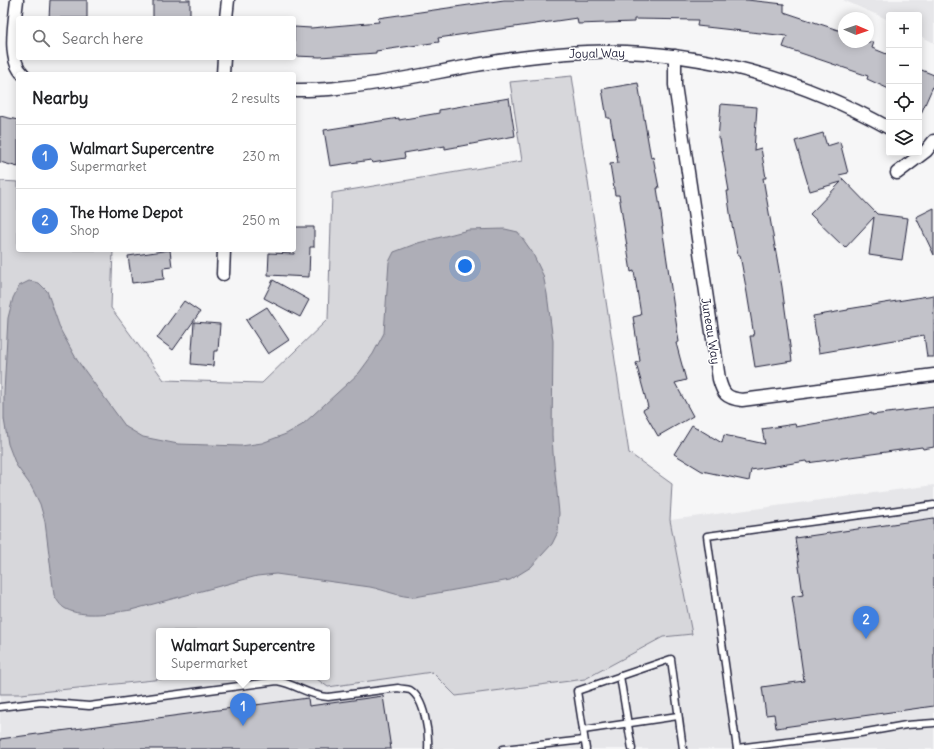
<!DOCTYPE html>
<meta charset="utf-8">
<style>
:root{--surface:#fff;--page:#f6f6f6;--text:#202124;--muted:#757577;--line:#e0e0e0;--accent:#ea580c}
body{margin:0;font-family:Delius,sans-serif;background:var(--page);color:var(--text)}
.controls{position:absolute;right:12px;top:12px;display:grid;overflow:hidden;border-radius:4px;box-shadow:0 2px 10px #0003}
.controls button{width:36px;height:36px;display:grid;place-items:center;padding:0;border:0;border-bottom:1px solid var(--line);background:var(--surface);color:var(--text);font:20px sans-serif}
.compass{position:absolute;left:838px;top:12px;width:36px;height:36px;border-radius:50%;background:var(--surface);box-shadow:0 2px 10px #0003;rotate:92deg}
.you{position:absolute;left:465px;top:266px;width:14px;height:14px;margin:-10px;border:3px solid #fff;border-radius:50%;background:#1a73e8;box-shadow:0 0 0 6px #1a73e833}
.badge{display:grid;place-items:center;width:26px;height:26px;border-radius:50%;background:var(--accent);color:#fff;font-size:13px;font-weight:700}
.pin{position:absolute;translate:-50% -33px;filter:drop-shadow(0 1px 2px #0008)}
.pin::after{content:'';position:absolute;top:21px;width:14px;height:12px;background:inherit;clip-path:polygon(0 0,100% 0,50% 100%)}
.popup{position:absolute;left:156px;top:628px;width:174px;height:52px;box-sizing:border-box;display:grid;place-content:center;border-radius:4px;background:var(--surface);filter:drop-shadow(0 1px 3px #0005);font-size:13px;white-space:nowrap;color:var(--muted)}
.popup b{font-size:15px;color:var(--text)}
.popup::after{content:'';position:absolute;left:50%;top:100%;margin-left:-8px;border:8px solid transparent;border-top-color:var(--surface)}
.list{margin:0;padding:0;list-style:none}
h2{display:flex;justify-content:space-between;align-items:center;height:52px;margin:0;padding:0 16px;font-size:17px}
h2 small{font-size:13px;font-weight:400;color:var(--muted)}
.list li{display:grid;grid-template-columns:26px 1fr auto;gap:12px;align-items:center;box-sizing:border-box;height:64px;padding:0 16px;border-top:1px solid var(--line)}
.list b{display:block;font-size:15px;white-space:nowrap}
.list p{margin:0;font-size:13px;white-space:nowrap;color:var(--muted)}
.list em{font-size:13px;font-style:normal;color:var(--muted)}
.icon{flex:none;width:22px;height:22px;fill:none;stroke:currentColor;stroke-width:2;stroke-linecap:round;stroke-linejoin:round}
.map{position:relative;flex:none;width:934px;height:749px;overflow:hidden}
.search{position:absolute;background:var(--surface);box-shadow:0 2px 10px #0003;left:16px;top:16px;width:280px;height:44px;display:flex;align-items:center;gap:10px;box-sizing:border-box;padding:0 14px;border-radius:4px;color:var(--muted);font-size:15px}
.panel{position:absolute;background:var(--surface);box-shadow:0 2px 10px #0003;left:16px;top:72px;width:280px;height:180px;border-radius:4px}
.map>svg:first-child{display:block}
.built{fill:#e6e6e9}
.green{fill:#d7d7db;stroke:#7c7c8b}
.water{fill:#aeaeb7;stroke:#767685}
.building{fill:#c2c2c9;stroke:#22223b}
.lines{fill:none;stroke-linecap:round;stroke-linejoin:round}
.service-casing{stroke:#22223b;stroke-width:9}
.minor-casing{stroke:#22223b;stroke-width:15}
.service{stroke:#fff;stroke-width:6}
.minor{stroke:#fff;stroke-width:12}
.labels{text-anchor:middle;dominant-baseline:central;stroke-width:3;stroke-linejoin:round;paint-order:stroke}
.street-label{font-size:12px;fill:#22223b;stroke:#fff}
</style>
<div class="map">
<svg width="934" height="749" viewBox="0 0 934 749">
<rect width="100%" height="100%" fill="#f6f6f7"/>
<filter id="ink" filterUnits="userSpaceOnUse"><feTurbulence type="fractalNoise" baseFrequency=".025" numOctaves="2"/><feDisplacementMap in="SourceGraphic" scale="8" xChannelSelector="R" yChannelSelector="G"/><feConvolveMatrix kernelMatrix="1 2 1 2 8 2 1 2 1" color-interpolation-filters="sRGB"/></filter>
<g filter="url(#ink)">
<g class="built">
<path d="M 843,0 L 934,0 L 934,43 L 919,35 L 919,15 L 889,15 L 889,20 Z"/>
<path d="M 934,485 L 934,749 L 0,749 L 0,694 L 21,694 L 182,677 L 314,677 L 328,687 L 432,672 L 585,679 L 663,637 L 692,634 L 670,520 Z"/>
</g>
<path class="green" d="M 572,76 L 629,453 L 672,484 L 670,520 L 692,634 L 663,637 L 585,679 L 456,696 L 432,672 L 328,687 L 314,677 L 327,677 L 327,631 L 159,631 L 159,677 L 182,677 L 21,694 L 0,694 L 0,181 L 18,182 L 18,250 L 113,250 L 111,308 L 164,380 L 262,383 L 328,319 L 332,193 L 522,161 L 510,82 Z"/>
<path class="water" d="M 505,229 L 518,232 L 532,252 L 543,275 L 547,294 L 553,341 L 552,435 L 553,453 L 559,513 L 558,532 L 552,544 L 531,567 L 510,580 L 415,597 C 399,597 385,590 370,587 L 276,574 L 257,576 L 131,610 C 112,613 83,618 66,609 C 60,606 57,600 54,595 L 45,522 L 40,504 L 31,486 L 16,465 L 8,444 L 4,419 L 4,393 L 8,318 L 13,298 L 19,286 L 29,281 L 39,283 L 47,291 L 61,331 L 77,360 L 126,427 L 143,437 L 178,444 L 241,446 L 262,443 L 286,434 L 302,425 L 359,373 L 373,354 L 384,333 L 389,262 L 394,252 L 418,243 L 468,230 Z"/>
<g class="building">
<path d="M 50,0 L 87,0 L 87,18 L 49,18 Z"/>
<rect x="153" y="0" width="37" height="18"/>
<path d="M 504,0 L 747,0 L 784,4 L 784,12 L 844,32 L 844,42 L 874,42 L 872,48 L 889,55 L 889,89 L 867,79 L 868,76 L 783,47 L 787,36 L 697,26 L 698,20 L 634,19 L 634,22 L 578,24 L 577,18 L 438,38 L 439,42 L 376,51 L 376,53 L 320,57 L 294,56 L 294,27 L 311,28 L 379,22 L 378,18 Z"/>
<path d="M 919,69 L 934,75 L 934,84 L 919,118 Z"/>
<path d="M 638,83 L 651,158 L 653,157 L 659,188 L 657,188 L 663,227 L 662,227 L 679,342 L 676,343 L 686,380 L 675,383 L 693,416 L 658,436 L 643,410 L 648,407 L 636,363 L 640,361 L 633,317 L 641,315 L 634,271 L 631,272 L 619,195 L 615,195 L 610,164 L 618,163 L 610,118 L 607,118 L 602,89 Z"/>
<path d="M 509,98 L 515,136 L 445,149 L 445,146 L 404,153 L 405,158 L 372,163 L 371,160 L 330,166 L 324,130 L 399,118 L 399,120 L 439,113 L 439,110 Z"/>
<path d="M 721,104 L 757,107 L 754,150 L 761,148 L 766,178 L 763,178 L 782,287 L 792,361 L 755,367 L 750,336 L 754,336 L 747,293 L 740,255 L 738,255 L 731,220 L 727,191 L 729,191 L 720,139 L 718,139 Z"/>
<path d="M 0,116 L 18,120 L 18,167 L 0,162 Z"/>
<path d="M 823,133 L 827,146 L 840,142 L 848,173 L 839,175 L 877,214 L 908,218 L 902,260 L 869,255 L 874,217 L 845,248 L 810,214 L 841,182 L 810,191 L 795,141 Z"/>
<path d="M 934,208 L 934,255 L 916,217 Z"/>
<path d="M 294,227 L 314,227 L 314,247 L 310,247 L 309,277 L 268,275 L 269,253 L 294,254 Z"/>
<path d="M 170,250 L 172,267 L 163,268 L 164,279 L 132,283 L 128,256 Z"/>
<path d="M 273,280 L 309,300 L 300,317 L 264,298 Z"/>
<path d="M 934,295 L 934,357 L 927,357 L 924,335 L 819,353 L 813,316 L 848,310 L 848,309 Z"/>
<path d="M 184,301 L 200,312 L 173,350 L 157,338 Z"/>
<path d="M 267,307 L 289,340 L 268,354 L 246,320 Z"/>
<path d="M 194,322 L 220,324 L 218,351 L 214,351 L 213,366 L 191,364 Z"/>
<path d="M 934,407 L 934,447 L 923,449 L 922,447 L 807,463 L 806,461 L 751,470 L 749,481 L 702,471 L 674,454 L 692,425 L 722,443 L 724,435 L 765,444 L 762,429 L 795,424 L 796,427 L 872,413 L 872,415 Z"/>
<path d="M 934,518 L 934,706 L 776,728 L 774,714 L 766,715 L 762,687 L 804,681 L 792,597 L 803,595 L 795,538 Z"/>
<path d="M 383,696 L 391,749 L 0,749 L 0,739 L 308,698 L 309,706 Z"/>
</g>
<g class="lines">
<g class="service-casing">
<g id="service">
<path d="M 620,676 L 632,749"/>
<path d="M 0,707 L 41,702 L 89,706 L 277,681 C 296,684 309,696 328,697 L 398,688 C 402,689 407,689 410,690 C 425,699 429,733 428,749"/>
<path d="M 583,730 L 678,716"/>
<path d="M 737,748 L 861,733 L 906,725 L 934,723"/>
<path d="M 503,749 L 584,740"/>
<path d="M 586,749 L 577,691 L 671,659 L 683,749"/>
<path d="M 737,749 L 707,536 L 934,505"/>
</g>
</g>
<g class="minor-casing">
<g id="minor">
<path d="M 17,0 C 15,20 7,60 23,74"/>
<path d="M 226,18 L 228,0"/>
<path d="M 675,56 L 675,85 L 719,379 C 723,394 726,398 742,400 L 934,375"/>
<path d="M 223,74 L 224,58"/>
<path d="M 294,90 C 308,90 323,90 337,88 C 396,83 454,67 513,59 C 550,54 588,50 626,52 C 719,56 808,83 889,128"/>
<path d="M 897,173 L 926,151 L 934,141"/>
<path d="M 223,274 L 224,250"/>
</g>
</g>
<use href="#service" class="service"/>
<use href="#minor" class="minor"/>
</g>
</g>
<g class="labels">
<g class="street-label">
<text transform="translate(597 53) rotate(-1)">Joyal Way</text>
<text transform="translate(711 331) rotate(81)">Juneau Way</text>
</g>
</g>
</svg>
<div class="controls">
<button>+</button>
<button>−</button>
<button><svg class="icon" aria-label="locate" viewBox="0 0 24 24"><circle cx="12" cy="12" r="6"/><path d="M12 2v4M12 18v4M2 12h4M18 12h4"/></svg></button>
<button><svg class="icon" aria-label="layers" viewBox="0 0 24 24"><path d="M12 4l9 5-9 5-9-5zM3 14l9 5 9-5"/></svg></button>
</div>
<svg class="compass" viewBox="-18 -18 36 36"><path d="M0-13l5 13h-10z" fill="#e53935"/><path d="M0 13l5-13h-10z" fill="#757577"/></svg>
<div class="you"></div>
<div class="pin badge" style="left:243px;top:726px;background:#3f7fe0">1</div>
<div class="popup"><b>Walmart Supercentre</b>Supermarket</div>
<div class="pin badge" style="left:866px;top:639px;background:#3f7fe0">2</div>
<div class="search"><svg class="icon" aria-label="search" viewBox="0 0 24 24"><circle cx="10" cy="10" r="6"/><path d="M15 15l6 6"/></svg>Search here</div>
<section class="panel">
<h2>Nearby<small>2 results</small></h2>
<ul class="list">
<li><span class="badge" style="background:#3f7fe0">1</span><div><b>Walmart Supercentre</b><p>Supermarket</p></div><em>230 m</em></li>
<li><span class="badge" style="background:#3f7fe0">2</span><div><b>The Home Depot</b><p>Shop</p></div><em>250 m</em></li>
</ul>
</section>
</div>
